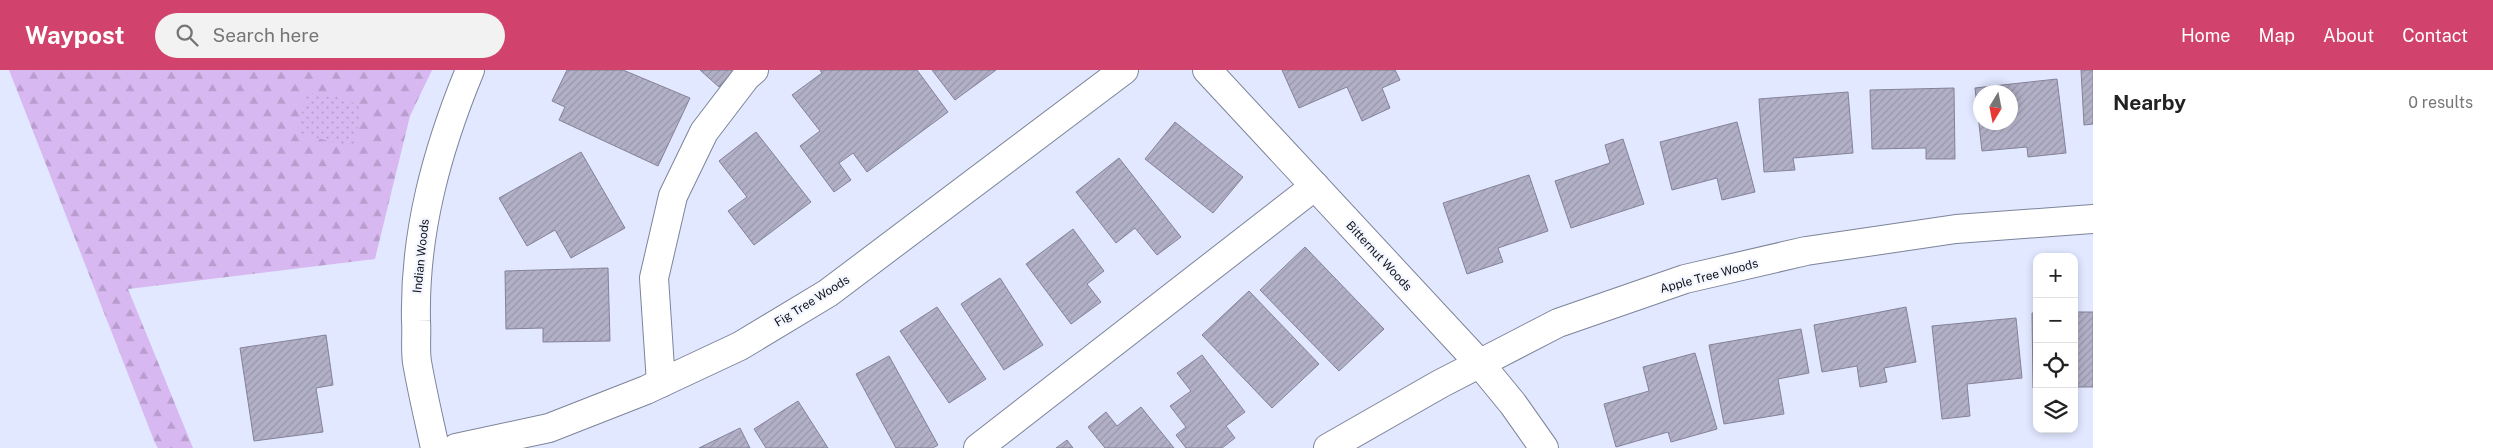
<!DOCTYPE html>
<meta charset="utf-8">
<style>
:root{--surface:#fff;--page:#f2f2f2;--text:#222;--muted:#767676;--line:#e0e0e0;--accent:#d1436c}
body{margin:0;font-family:"Public Sans",sans-serif;background:var(--page);color:var(--text)}
.controls{position:absolute;right:15px;bottom:15px;display:grid;overflow:hidden;border-radius:10px;box-shadow:0 2px 8px #0003}
.controls button{width:45px;height:45px;display:grid;place-items:center;padding:0;border:0;border-bottom:1px solid var(--line);background:var(--surface);color:var(--text);font:25px sans-serif}
.compass{position:absolute;left:1973px;top:15px;width:45px;height:45px;border-radius:50%;background:var(--surface);box-shadow:0 2px 8px #0003;rotate:190deg}
.list{margin:0;padding:0;list-style:none}
h2{display:flex;justify-content:space-between;align-items:center;height:65px;margin:0;padding:0 20px;font-size:21px}
h2 small{font-size:16px;font-weight:400;color:var(--muted)}
.icon{flex:none;width:28px;height:28px;fill:none;stroke:currentColor;stroke-width:2;stroke-linecap:round;stroke-linejoin:round}
.map{position:relative;flex:none;width:2093px;height:378px;overflow:hidden}
header{display:flex;align-items:center;gap:30px;box-sizing:border-box;height:70px;padding:0 25px;background:var(--accent);color:#fff}
header strong{font-size:24px}
nav{display:flex;gap:28px;margin-inline-start:auto;font-size:18px}
.search{width:350px;height:45px;background:var(--page);display:flex;align-items:center;gap:12px;box-sizing:border-box;padding:0 18px;border-radius:28px;color:var(--muted);font-size:19px}
main{display:flex}
aside{flex:1;background:var(--surface)}
.map>svg:first-child{display:block}
.forest{fill:url(#forest-firs)}
.park{fill:url(#park-dots)}
.building{fill:url(#building-hatch);stroke:#858298;fill-rule:evenodd}
.lines{fill:none;stroke-linecap:round;stroke-linejoin:round}
.minor-casing{stroke:#7d8499;stroke-width:30}
.minor{stroke:#fff;stroke-width:28}
.labels{text-anchor:middle;dominant-baseline:central;stroke-width:4.5;stroke-linejoin:round;paint-order:stroke}
.street-label{font-size:12px;fill:#10121a;stroke:#f3f6ff}
</style>
<header>
<strong>Waypost</strong>
<div class="search"><svg class="icon" aria-label="search" viewBox="0 0 24 24"><circle cx="10" cy="10" r="6"/><path d="M15 15l6 6"/></svg>Search here</div>
<nav><a>Home</a><a>Map</a><a>About</a><a>Contact</a></nav>
</header>
<main>
<div class="map">
<svg width="2093" height="378" viewBox="0 0 2093 378">
<defs>
<pattern id="forest-firs" width="22" height="20" patternUnits="userSpaceOnUse" patternTransform="scale(1.25)"><rect width="22" height="20" fill="#d8b8f1"/><path d="M5 1l3.5 6h-7zM16 11l3.5 6h-7z" fill="#b89dce"/></pattern>
<pattern id="park-dots" width="8" height="8" patternUnits="userSpaceOnUse" patternTransform="scale(1.25)"><rect width="8" height="8" fill="#d8b8f1"/><path d="M2 2h.1M6 6h.1" fill="none" stroke="#b89dce" stroke-width="1.8" stroke-linecap="round"/></pattern>
<pattern id="building-hatch" width="6" height="6" patternUnits="userSpaceOnUse" patternTransform="scale(1.25)"><rect width="6" height="6" fill="#b2b0c6"/><path d="M-1 1l2-2M0 6l6-6M5 7l2-2" fill="none" stroke="#9896aa"/></pattern>
</defs>
<rect width="100%" height="100%" fill="#e1e8ff"/>
<path class="forest" d="M 9,0 L 432,0 L 410,46 L 375,189 L 128,219 L 193,378 L 158,378 L 155,373 Z"/>
<path class="park" d="M 307,22 L 363,35 L 353,77 L 297,63 Z"/>
<g class="building">
<path d="M 567,0 L 623,0 L 690,28 L 658,96 L 559,50 L 565,37 L 552,31 Z"/>
<path d="M 700,0 L 735,0 L 719,17 Z"/>
<path d="M 820,0 L 917,0 L 948,42 L 867,102 L 853,83 L 839,93 L 851,110 L 834,122 L 800,76 L 820,61 L 792,25 L 822,3 Z"/>
<path d="M 932,0 L 996,0 L 955,30 Z"/>
<path d="M 1282,0 L 1395,0 L 1400,10 L 1382,18 L 1390,38 L 1362,51 L 1347,17 L 1299,38 Z"/>
<path d="M 2081,0 L 2093,0 L 2093,54 L 2084,55 Z"/>
<path d="M 2057,9 L 2066,83 L 2028,87 L 2027,77 L 1982,81 L 1975,18 ZM 1980,22 L 2010,22 L 2010,52 L 1980,52 Z"/>
<path d="M 1954,18 L 1955,89 L 1926,89 L 1926,78 L 1872,79 L 1870,20 Z"/>
<path d="M 1848,22 L 1853,83 L 1793,88 L 1795,100 L 1764,102 L 1759,29 Z"/>
<path d="M 1175,52 L 1243,107 L 1213,143 L 1145,89 Z"/>
<path d="M 1737,52 L 1755,122 L 1722,130 L 1717,108 L 1672,120 L 1660,72 Z"/>
<path d="M 756,62 L 811,132 L 754,175 L 728,141 L 747,127 L 719,91 Z"/>
<path d="M 1623,69 L 1644,134 L 1571,158 L 1555,111 L 1610,93 L 1605,75 Z"/>
<path d="M 581,82 L 625,158 L 571,188 L 555,160 L 527,176 L 499,128 Z"/>
<path d="M 1119,88 L 1181,167 L 1157,185 L 1135,158 L 1116,173 L 1076,122 Z"/>
<path d="M 1529,105 L 1548,161 L 1498,178 L 1503,192 L 1467,204 L 1443,133 Z"/>
<path d="M 1073,159 L 1104,201 L 1087,214 L 1101,232 L 1071,254 L 1026,194 Z"/>
<path d="M 1305,177 L 1384,259 L 1339,301 L 1260,220 Z"/>
<path d="M 608,198 L 610,271 L 543,272 L 543,258 L 506,259 L 505,201 Z"/>
<path d="M 1000,208 L 1043,275 L 1004,300 L 961,234 Z"/>
<path d="M 1249,221 L 1319,294 L 1272,338 L 1202,265 Z"/>
<path d="M 937,237 L 986,309 L 949,333 L 900,261 Z"/>
<path d="M 1906,237 L 1916,292 L 1884,298 L 1887,312 L 1860,317 L 1857,296 L 1822,302 L 1814,255 Z"/>
<rect x="2074" y="242" width="19" height="75"/>
<path d="M 2032,243 L 2037,243 L 2037,317 L 2033,318 Z"/>
<path d="M 2016,248 L 2022,308 L 1967,314 L 1970,346 L 1942,349 L 1932,256 Z"/>
<path d="M 1801,259 L 1809,303 L 1778,309 L 1784,344 L 1724,354 L 1709,275 Z"/>
<path d="M 326,265 L 333,315 L 316,318 L 323,362 L 254,371 L 240,278 Z"/>
<path d="M 1695,283 L 1717,359 L 1671,372 L 1668,362 L 1616,377 L 1604,334 L 1649,321 L 1643,297 Z"/>
<path d="M 1202,285 L 1245,342 L 1226,356 L 1235,368 L 1222,378 L 1186,378 L 1176,365 L 1186,357 L 1170,336 L 1191,321 L 1177,303 Z"/>
<path d="M 889,286 L 938,375 L 933,378 L 896,378 L 856,304 Z"/>
<path d="M 798,331 L 828,378 L 766,378 L 754,359 Z"/>
<path d="M 1141,337 L 1174,378 L 1105,378 L 1088,357 L 1106,342 L 1117,356 Z"/>
<path d="M 740,358 L 750,378 L 699,378 Z"/>
<path d="M 1067,370 L 1073,378 L 1056,378 Z"/>
</g>
<g class="lines">
<g class="minor-casing">
<g id="minor">
<path d="M 1207,0 L 1481,295 L 1513,334 L 1544,378"/>
<path d="M 661,313 L 654,208 L 673,126 L 704,62 L 746,7 L 754,0"/>
<path d="M 435,378 C 429,350 422,321 417,292 C 415,279 417,264 416,251 C 414,163 437,80 470,0"/>
<path d="M 456,378 L 549,358 L 646,320 L 740,276 L 828,223 L 1124,0"/>
<path d="M 978,378 L 1315,116"/>
<path d="M 1328,378 L 1440,314 L 1558,253 L 1685,209 L 1806,181 L 1956,159 L 2093,149"/>
</g>
</g>
<use href="#minor" class="minor"/>
</g>
<g class="labels">
<g class="street-label">
<text transform="translate(421 186) rotate(-84)">Indian Woods</text>
<text transform="translate(1379 186) rotate(47)">Bitternut Woods</text>
<text transform="translate(1709 206) rotate(-15)">Apple Tree Woods</text>
<text transform="translate(812 231) rotate(-32)">Fig Tree Woods</text>
</g>
</g>
</svg>
<div class="controls">
<button>+</button>
<button>−</button>
<button><svg class="icon" aria-label="locate" viewBox="0 0 24 24"><circle cx="12" cy="12" r="6"/><path d="M12 2v4M12 18v4M2 12h4M18 12h4"/></svg></button>
<button><svg class="icon" aria-label="layers" viewBox="0 0 24 24"><path d="M12 4l9 5-9 5-9-5zM3 14l9 5 9-5"/></svg></button>
</div>
<svg class="compass" viewBox="-18 -18 36 36"><path d="M0-13l5 13h-10z" fill="#e53935"/><path d="M0 13l5-13h-10z" fill="#767676"/></svg>
</div>
<aside>
<h2>Nearby<small>0 results</small></h2>
<ul class="list">
</ul>
</aside>
</main>
